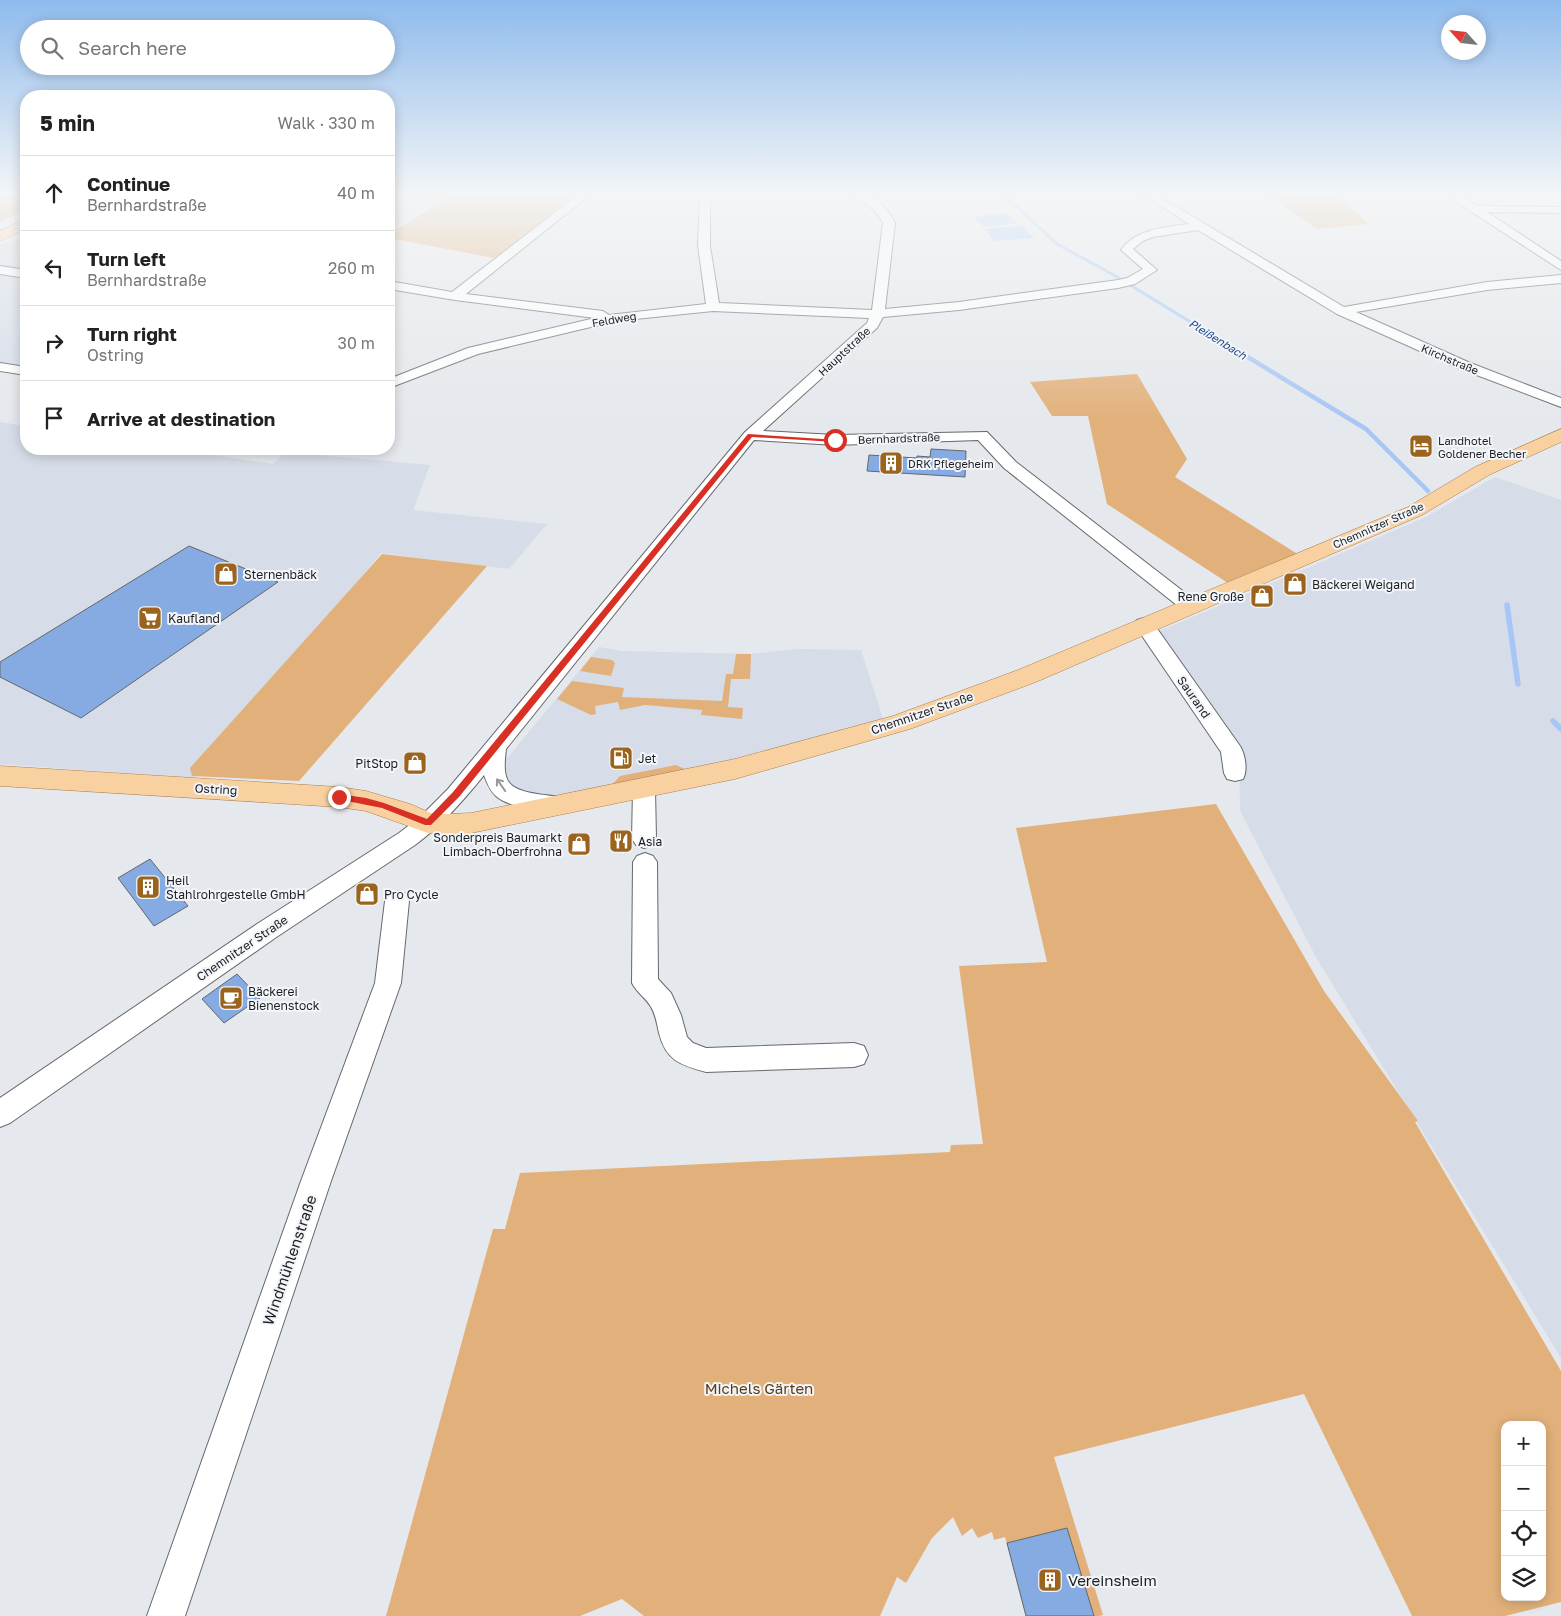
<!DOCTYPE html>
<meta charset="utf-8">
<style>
:root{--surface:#fff;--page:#f6f6f6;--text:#222;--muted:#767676;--line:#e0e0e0}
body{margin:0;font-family:"Golos Text",sans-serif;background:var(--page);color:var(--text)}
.controls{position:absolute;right:15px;bottom:15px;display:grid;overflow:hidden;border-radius:10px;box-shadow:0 2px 12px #0003}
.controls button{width:45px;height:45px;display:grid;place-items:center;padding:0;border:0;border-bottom:1px solid var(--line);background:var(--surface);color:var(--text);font:25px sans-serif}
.compass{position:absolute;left:1441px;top:15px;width:45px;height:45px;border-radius:50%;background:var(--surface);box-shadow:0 2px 12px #0003;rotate:297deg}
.stop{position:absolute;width:15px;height:15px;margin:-11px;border:4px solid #d93025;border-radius:50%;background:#fff}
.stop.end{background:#d93025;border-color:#fff;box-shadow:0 1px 5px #0008}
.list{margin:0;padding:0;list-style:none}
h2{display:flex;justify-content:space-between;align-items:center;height:65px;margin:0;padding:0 20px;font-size:21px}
h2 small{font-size:16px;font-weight:400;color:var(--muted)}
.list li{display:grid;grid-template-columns:32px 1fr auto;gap:15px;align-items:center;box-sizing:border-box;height:75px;padding:0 20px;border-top:1px solid var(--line)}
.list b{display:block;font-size:19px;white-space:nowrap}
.list p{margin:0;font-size:16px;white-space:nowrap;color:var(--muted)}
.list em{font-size:16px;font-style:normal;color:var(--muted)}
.icon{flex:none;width:28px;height:28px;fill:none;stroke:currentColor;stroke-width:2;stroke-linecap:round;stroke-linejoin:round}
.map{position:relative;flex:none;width:1561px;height:1616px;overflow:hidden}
.search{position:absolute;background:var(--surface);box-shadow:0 2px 12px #0003;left:20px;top:20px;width:375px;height:55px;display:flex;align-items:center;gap:12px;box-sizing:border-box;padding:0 18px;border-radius:28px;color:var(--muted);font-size:19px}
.panel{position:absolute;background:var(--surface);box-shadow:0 2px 12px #0003;left:20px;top:90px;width:375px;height:365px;border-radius:20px}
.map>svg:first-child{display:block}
.built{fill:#d6dde8}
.green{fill:#e2b17b;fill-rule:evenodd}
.water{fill:#a8c6f5}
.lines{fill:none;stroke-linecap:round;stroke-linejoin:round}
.stream-far2{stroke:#a8c6f5;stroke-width:3}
.stream-far1{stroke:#a8c6f5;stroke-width:4.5}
.stream{stroke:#a8c6f5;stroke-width:5.5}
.building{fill:#86aae2;stroke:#64676b}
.minor-casing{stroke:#66686c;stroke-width:2}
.major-casing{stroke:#a97d4a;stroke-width:1}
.minor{fill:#fff;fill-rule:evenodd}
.major{fill:#f9d0a0;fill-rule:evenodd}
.oneway{stroke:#999a9b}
.route{fill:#d93025}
.labels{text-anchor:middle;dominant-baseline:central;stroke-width:4;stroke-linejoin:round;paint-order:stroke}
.far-street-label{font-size:11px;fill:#1d1e20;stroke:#f2f5f9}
.far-water-label{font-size:11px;font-style:italic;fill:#1c4689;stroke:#f2f5f9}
.far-poi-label{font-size:11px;fill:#1d1e20;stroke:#f2f5f9;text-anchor:start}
.poi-label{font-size:12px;fill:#1d1e20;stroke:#f2f5f9;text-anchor:start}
.street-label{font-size:12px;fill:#1d1e20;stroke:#f2f5f9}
.near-street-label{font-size:15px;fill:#1d1e20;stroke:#f2f5f9}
.near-park-label{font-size:15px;fill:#5f3d13;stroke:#f2f5f9}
.near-poi-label{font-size:15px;fill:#1d1e20;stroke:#f2f5f9;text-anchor:start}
</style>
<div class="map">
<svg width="1561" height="1616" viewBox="0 0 1561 1616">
<rect width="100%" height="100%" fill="#e5e8ec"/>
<g class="built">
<path d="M 389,194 L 448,194 L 389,231 Z"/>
<path d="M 26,237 L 26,371 L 0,367 L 0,245 Z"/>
<path d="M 0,422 L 26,426 L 26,449 L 174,449 L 273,464 L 285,452 L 430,465 L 413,510 L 547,524 L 509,569 L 381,553 L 194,778 L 0,764 Z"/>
<path d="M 1495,477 L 1561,500 L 1561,1358 L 1317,959 L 1240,811 L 1239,751 L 1155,633 L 1426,517 Z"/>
<path d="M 599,647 L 622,651 L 751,654 L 798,649 L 861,650 L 883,719 L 738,760 L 611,786 L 542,797 L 518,791 L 505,783 L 504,762 Z"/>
</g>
<g class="green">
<path d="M 0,194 L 26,194 L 26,210 L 0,222 Z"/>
<path d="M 455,194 L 536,194 L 570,199 L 494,258 L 389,238 L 389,234 Z"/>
<path d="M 1266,194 L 1336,194 L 1369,224 L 1317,229 Z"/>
<path d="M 1137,374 L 1187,459 L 1175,477 L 1304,558 L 1234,587 L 1107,504 L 1088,416 L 1052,416 L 1030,382 Z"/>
<path d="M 382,554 L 487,566 L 299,781 L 192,776 L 190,768 Z"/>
<path d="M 736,654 L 751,654 L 750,679 L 731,679 L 728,707 L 743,708 L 742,719 L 701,715 L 702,710 L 645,705 L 620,710 L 618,702 L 595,706 L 596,714 L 591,715 L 557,699 L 572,681 L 624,688 L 622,697 L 722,701 L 726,674 L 733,674 Z"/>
<path d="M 591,657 L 612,660 L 615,663 L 611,676 L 580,671 Z"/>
<path d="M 676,765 L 689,771 L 611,786 L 620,776 Z"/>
<path d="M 1216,804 L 1324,991 L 1418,1121 L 1415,1122 L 1561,1371 L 1561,1602 L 1505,1616 L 1412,1616 L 1304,1394 L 1054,1457 L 1103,1615 L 1099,1616 L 1026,1616 L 1005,1537 L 994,1540 L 992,1532 L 978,1538 L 972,1528 L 962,1536 L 953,1517 L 932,1538 L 906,1583 L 897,1577 L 880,1616 L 644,1616 L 622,1599 L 580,1616 L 386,1616 L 493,1229 L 505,1229 L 520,1173 L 950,1152 L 951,1145 L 983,1144 L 959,966 L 1047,962 L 1016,828 ZM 1505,1425 L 1542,1425 L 1542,1597 L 1505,1597 Z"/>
</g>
<g class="water">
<path d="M 1006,213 L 1018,223 L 984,227 L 973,217 Z"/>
<path d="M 1022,226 L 1034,238 L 995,241 L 984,229 Z"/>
</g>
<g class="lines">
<path class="stream-far2" d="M 1003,194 L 1057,244 L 1112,274 L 1248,357"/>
<path class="stream-far1" d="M 1246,356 L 1366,429 L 1428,491"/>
<g class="stream">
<path d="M 1507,605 L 1518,684"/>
<path d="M 1553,721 L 1561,729"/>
</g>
</g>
<g class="building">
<path d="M 931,449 L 966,451 L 965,477 L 867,471 L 869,455 L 917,458 L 917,456 L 930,457 Z"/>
<path d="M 189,546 L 278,582 L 81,718 L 0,677 L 0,662 Z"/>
<path d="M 150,859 L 188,906 L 154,926 L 118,878 Z"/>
<path d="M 237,974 L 260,998 L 224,1023 L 202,999 Z"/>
<path d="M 1067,1528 L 1094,1616 L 1026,1616 L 1007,1543 Z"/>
</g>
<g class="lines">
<g class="minor-casing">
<g id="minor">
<path d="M 579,194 L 591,194 L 466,294 L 603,311 L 609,315 L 706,304 L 698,246 L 700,194 L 710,194 L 710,246 L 719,303 L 872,310 L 883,223 L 876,212 L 852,194 C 855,194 861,193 865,194 C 877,198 890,211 895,223 L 885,309 L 959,302 L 1118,280 L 1127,278 L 1143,269 L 1121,250 C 1136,229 1165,227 1189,224 L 1142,194 L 1155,194 L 1344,307 L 1487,282 L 1561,275 L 1561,283 L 1487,290 L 1356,312 L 1468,362 L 1561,398 L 1561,407 L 1458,368 L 1337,314 L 1198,230 L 1153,237 L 1143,241 L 1133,249 L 1157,270 L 1135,284 L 1118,288 L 959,310 L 883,317 L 877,328 L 763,431 L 835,435 L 987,432 L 1016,462 L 1197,602 L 1199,606 L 1197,610 L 1190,612 L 1183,610 L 1004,468 L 978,440 L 835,445 L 754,440 L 506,749 C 505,759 503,772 508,781 C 517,796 553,794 569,799 L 572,805 L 569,811 C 553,816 509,808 496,796 C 490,791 487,783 484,775 C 463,801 442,825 415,845 L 275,938 L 10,1123 L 0,1127 L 0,1098 L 257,924 L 399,833 L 420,817 L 448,789 L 745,432 L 867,323 L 869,318 L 713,311 L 616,321 L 478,354 L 389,388 L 389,379 L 468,348 L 595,318 L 455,300 L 389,289 L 389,281 L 452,292 Z"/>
<path d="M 1448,194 L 1459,194 L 1477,206 L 1561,207 L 1561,213 L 1487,212 L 1561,261 L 1561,270 L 1449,197 Z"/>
<path d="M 0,266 L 26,270 L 26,278 L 0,274 Z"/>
<path d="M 0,363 L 26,367 L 26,375 L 0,371 Z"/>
<path d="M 1144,618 L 1151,620 L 1240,746 C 1245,754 1248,770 1243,779 L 1235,781 L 1227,779 L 1224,773 L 1221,752 L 1134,624 L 1137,620 Z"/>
<path d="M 644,781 L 652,783 L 655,789 L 656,839 L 652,845 L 644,848 L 636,845 L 632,839 L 633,789 L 636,783 Z"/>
<path d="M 645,853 L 653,856 L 657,862 L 658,979 L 671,993 L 681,1015 L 687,1037 L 693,1043 L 706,1048 L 854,1043 L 864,1046 L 868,1055 L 864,1064 L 854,1067 L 706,1072 C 681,1065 666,1061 659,1033 C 657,1025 656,1015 651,1007 C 646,998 637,993 632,983 L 633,862 L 637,856 Z"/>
<path d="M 397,891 L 406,894 L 409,901 L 401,983 L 331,1181 L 185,1616 L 147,1616 L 301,1181 L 375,983 L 385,901 L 388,894 Z"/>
</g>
</g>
<g class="major-casing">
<g id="major">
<path d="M 26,219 L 26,229 L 0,241 L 0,231 Z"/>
<path d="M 1561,429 L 1561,442 L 1489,475 L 1422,515 L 1036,682 L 910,729 L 735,779 L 471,833 L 448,836 L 428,833 L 366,811 L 339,807 L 0,786 L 0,766 L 339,787 L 366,791 L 410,804 L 431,813 L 448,814 L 471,813 L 735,759 L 893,716 L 1018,670 L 1408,507 L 1475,467 Z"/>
</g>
</g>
<use href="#minor" class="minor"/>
<use href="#major" class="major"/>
</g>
<defs><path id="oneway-shaft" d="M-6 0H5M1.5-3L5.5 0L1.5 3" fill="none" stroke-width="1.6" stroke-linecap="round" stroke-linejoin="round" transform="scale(1.25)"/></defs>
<use class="oneway" href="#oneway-shaft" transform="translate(501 785) rotate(-125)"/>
<linearGradient id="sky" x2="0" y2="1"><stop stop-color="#8ebbed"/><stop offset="0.46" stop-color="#f3f5f6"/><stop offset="1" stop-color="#f3f5f6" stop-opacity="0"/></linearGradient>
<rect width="1561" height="420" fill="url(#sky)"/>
<path class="route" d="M 748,434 L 838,440 L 835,442 L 752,437 L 459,797 L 431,825 L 425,825 L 382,808 L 337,799 L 335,797 L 339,794 L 366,798 L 384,803 L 427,819 L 453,792 Z"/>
<defs>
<g id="hotel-square" transform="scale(1.25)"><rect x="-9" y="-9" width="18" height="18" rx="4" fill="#9b641e" stroke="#f2f5f9"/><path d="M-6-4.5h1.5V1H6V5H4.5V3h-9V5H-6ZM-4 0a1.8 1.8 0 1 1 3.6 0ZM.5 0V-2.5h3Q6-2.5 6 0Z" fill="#fff"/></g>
<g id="building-square" transform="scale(1.25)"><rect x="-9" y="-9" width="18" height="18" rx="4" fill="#9b641e" stroke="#f2f5f9"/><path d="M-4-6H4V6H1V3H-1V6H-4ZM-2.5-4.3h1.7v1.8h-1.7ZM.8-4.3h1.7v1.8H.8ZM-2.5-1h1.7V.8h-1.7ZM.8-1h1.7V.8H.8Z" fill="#fff"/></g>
<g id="shop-square" transform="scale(1.25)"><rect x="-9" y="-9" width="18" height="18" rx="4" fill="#9b641e" stroke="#f2f5f9"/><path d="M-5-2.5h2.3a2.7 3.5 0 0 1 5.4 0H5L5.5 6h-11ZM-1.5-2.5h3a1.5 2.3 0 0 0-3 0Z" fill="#fff"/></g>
<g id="supermarket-square" transform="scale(1.25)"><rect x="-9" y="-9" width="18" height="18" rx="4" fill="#9b641e" stroke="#f2f5f9"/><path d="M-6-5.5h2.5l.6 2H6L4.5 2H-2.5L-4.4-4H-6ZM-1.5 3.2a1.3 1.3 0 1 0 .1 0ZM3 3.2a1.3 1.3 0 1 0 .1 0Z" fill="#fff"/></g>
<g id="fuel-square" transform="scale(1.25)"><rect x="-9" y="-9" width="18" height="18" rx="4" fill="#9b641e" stroke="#f2f5f9"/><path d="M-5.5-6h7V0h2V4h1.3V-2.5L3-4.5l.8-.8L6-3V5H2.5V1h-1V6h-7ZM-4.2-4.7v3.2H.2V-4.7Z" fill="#fff"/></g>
<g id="restaurant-square" transform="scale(1.25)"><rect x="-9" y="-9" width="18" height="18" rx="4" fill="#9b641e" stroke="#f2f5f9"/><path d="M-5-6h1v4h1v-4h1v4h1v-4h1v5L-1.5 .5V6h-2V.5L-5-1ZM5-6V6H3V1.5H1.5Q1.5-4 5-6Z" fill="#fff"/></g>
<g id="cafe-square" transform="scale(1.25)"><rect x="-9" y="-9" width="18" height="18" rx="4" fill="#9b641e" stroke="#f2f5f9"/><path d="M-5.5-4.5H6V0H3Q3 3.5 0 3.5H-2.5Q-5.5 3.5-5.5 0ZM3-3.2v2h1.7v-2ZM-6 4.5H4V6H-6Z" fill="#fff"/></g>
</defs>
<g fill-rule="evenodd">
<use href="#hotel-square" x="1421" y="446"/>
<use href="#building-square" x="891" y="463"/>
<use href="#shop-square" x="226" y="574"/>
<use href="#shop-square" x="1295" y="584"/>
<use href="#shop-square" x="1262" y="596"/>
<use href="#supermarket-square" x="150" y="618"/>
<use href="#fuel-square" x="621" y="758"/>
<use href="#shop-square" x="415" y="763"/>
<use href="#restaurant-square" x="621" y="841"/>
<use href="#shop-square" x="579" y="844"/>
<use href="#building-square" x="148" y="887"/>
<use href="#shop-square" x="367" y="894"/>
<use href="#cafe-square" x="231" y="998"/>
<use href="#building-square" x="1050" y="1580"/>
</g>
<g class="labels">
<g class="far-street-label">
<text transform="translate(614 319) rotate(-10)">Feldweg</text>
<text transform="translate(844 351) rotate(-43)">Hauptstraße</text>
<text transform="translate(1450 359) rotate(23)">Kirchstraße</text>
<text transform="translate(899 438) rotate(-2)">Bernhardstraße</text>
<text transform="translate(1378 525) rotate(-24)">Chemnitzer Straße</text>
</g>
<g class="far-water-label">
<text transform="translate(1218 339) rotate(32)">Pleißenbach</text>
</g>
<g class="far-poi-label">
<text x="1438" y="440">Landhotel<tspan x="1438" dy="13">Goldener Becher</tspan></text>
<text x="908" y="463">DRK Pflegeheim</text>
</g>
<g class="poi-label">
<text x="244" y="574">Sternenbäck</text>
<text x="1312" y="584">Bäckerei Weigand</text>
<text x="1244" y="596" text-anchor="end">Rene Große</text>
<text x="168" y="618">Kaufland</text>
<text x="638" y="758">Jet</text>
<text x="398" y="763" text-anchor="end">PitStop</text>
<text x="562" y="837" text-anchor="end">Sonderpreis Baumarkt<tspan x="562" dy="14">Limbach-Oberfrohna</tspan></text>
<text x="638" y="841">Asia</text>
<text x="166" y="880">Heil<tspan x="166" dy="14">Stahlrohrgestelle GmbH</tspan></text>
<text x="384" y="894">Pro Cycle</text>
<text x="248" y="991">Bäckerei<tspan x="248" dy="14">Bienenstock</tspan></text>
</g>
<g class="street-label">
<text transform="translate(1194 697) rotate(55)">Saurand</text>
<text transform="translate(922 713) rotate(-19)">Chemnitzer Straße</text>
<text transform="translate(216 789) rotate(3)">Ostring</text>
<text transform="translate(242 948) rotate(-34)">Chemnitzer Straße</text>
</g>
<g class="near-street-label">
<text transform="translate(289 1260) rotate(-71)">Windmühlenstraße</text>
</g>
<g class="near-park-label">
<text x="759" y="1388">Michels Gärten</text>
</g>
<g class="near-poi-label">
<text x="1068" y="1580">Vereinsheim</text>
</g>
</g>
</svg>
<div class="controls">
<button>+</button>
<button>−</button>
<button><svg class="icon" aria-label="locate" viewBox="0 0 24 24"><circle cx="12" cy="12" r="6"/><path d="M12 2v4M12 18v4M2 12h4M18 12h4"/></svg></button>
<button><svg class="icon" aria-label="layers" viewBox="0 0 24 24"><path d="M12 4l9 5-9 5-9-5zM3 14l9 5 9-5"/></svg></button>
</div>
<svg class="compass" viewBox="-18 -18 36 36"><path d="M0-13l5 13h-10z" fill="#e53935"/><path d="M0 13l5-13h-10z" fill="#767676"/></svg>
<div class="stop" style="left:835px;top:440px"></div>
<div class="stop end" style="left:339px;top:797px"></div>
<div class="search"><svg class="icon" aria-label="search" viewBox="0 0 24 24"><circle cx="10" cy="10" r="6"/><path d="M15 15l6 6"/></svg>Search here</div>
<section class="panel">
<h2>5 min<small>Walk · 330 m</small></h2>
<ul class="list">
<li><svg class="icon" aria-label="ahead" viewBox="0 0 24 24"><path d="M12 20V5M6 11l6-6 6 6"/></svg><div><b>Continue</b><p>Bernhardstraße</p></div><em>40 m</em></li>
<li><svg class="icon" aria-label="left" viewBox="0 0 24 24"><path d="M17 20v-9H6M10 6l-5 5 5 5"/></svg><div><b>Turn left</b><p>Bernhardstraße</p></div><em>260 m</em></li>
<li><svg class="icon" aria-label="right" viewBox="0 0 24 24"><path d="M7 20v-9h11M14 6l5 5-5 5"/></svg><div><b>Turn right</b><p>Ostring</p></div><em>30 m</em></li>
<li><svg class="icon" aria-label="arrive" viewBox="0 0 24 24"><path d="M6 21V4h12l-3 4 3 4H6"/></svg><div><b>Arrive at destination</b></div></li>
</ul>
</section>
</div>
